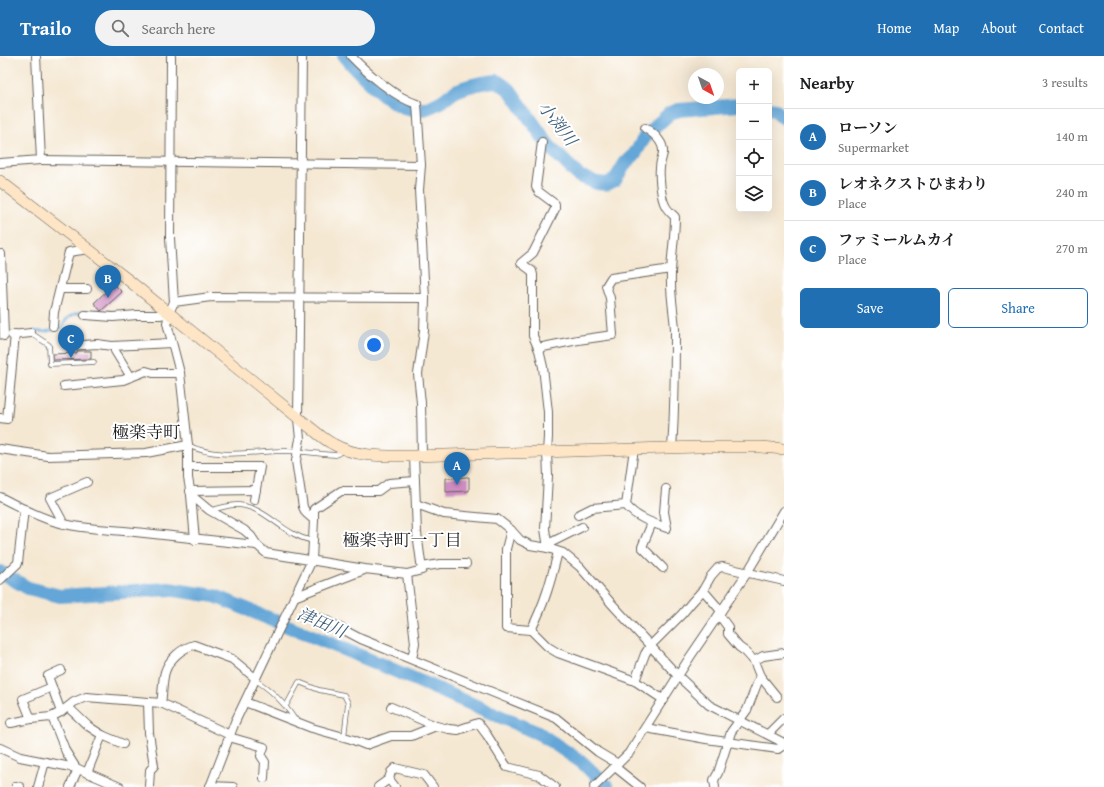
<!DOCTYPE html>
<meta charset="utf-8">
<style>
:root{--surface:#fff;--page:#f2f2f2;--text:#202124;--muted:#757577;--line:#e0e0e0;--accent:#1f6fb2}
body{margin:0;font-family:"Gentium Book Plus","Noto Serif JP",serif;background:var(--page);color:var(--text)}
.controls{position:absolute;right:12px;top:12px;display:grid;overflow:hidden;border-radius:6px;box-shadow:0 4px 16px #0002}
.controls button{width:36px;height:36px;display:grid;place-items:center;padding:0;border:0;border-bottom:1px solid var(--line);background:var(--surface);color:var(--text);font:20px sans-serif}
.compass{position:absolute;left:688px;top:12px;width:36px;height:36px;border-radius:50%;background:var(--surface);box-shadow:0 4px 16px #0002;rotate:140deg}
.you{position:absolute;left:374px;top:289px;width:14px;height:14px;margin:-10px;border:3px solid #fff;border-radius:50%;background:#1a73e8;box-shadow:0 0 0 6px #1a73e833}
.badge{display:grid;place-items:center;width:26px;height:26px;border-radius:50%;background:var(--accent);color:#fff;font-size:13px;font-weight:700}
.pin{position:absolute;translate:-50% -33px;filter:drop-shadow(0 1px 2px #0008)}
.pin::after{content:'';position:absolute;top:21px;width:14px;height:12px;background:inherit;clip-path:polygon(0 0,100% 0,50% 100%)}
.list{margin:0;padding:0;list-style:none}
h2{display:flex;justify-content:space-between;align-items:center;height:52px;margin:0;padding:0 16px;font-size:17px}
h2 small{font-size:13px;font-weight:400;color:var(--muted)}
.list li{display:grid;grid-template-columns:26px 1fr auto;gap:12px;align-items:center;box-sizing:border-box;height:56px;padding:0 16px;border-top:1px solid var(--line)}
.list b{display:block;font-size:15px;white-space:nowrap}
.list p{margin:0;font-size:13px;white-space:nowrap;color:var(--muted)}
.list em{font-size:13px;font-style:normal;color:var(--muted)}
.actions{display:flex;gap:8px;padding:12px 16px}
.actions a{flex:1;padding:9px 0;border:1px solid var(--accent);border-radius:6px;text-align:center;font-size:14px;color:var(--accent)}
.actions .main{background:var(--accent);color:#fff}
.icon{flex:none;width:22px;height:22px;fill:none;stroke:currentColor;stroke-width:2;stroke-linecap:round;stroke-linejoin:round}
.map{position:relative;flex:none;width:784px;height:731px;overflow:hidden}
header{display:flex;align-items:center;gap:24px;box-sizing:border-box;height:56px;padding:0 20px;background:var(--accent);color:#fff}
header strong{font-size:19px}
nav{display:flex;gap:22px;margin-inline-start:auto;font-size:14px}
.search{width:280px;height:36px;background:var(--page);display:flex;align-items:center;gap:10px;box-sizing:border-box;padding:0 14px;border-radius:22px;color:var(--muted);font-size:15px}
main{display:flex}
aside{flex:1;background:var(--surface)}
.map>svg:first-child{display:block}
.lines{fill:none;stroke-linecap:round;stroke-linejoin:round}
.stream{stroke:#63a6d7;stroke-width:2.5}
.river{stroke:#63a6d7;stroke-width:14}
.building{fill:#ce8cc3}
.lane-casing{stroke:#68635c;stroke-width:5.5}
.street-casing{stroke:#68635c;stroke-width:10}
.secondary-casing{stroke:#68635c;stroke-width:12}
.lane{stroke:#fff;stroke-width:4}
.street{stroke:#fff;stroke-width:8}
.secondary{stroke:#fde5c5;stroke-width:11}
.labels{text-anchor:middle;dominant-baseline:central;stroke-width:4;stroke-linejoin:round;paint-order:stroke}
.water-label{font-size:17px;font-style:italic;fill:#40617a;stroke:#fff}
.neighbourhood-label{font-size:17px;fill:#1c1c1c;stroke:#fff}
</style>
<header>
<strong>Trailo</strong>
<div class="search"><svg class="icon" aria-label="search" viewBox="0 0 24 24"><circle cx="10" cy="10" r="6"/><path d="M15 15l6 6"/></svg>Search here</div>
<nav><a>Home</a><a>Map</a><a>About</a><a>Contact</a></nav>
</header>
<main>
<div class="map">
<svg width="784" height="731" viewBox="0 0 784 731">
<rect width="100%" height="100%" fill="#fff"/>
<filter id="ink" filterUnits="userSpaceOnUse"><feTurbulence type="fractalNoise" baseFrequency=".025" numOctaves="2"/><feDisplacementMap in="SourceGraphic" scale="8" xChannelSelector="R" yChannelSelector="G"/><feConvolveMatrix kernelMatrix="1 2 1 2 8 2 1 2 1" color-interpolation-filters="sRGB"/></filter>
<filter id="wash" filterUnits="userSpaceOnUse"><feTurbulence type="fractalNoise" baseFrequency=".012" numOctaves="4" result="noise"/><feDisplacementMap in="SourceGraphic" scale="16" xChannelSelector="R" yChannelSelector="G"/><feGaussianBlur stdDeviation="0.9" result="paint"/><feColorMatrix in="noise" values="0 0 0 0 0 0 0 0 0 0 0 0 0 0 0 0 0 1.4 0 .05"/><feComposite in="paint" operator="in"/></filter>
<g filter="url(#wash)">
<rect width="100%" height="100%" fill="#f5e8d3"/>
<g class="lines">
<path class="stream" d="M 34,275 L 44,276 L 61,272 C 64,269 64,266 66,264 C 77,251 104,256 119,257"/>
<g class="river">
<path d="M 344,0 C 359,16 390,51 414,54 C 421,55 433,50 440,46 C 446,43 451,37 458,34 C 470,29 484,26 497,25 L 510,34 L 549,90 L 579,120 L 597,127 L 607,128 L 615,124 L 626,106 L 634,99 L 646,79 L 670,57 L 679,54 L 739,49"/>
<path d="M 769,53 L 775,54 L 784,62"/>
<path d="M 0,516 L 28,532 L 60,540 L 168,533 L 215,540 L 382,609 L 540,678 L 583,707 L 607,731"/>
</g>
</g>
<g id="blocks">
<g class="building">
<path d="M 114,228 L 122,236 L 101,255 L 94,247 Z"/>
<path d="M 77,295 L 91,295 L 91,303 L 53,304 L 53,298 L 77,297 Z"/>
<path d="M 469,421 L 469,435 L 446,436 L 446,422 Z"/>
</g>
</g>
</g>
<g filter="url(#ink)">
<use href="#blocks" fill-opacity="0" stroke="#68635c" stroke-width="1"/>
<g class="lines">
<g class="lane-casing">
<g id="lane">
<path d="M 31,277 L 49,289 L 50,308 L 94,306"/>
<path d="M 188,389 C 216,404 255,395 286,395 C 302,395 320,398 336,399 L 342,395"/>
<path d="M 212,454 C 220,452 230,448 239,449 C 268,452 282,479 313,485"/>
<path d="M 255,624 C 272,634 285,648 296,665"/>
<path d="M 286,650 L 299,626 L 319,634 L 344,639 L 348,647 L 344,681"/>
</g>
</g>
<g class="street-casing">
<g id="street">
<path d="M 171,0 L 170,182 L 174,246 L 169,257 L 167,267 L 180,317 L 188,389 L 188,422 L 191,439 L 209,454 L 244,474 L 251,480 L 257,489 L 266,497 L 365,513 L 407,518 L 422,514 L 417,477 L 414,400"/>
<path d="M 351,0 C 366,16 396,42 417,48 L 421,109 L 419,134 L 425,242 L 424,275 L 418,318 L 421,347 L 422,400"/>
<path d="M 645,72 C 653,77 664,86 663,97 C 662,102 660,106 660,112 C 659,120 661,142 665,149 C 667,154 672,158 675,161 C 675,184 670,205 671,228 C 671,243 674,258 675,273 C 675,313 675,353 672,392"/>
<path d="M 542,86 L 536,131 L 539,136 L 555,148 L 555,153 L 533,197 L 521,207 L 532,215 L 533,219 L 533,280 L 539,294 L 543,311 L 548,356 L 548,381 L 547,396 L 548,420 L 545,473 L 548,492"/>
<path d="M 41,104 L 421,109"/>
<path d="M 0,107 L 41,104 L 36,0"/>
<path d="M 1,198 L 4,280"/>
<path d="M 60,233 L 87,233"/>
<path d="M 174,246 L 211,241 L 425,242"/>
<path d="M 85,259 L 113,261 L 137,259 L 160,259 L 169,257"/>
<path d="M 53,270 L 54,256 L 69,196 L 89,193"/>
<path d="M 12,279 L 31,277"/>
<path d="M 69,290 L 97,288 L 112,290 L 172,287"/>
<path d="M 538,292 L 578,284 L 613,279 L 610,242 L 606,230 L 611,222 L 671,213"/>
<path d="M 115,295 L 131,321"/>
<path d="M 64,330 L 123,324 L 146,315 L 153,317 L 180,317"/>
<path d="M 0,362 L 7,363 L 15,278"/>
<path d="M 0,393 L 48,400 L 146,397 L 188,389"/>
<path d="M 634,393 L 626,449 C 635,461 652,467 667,472 L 664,456 L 666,433"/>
<path d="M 188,411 L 260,411 L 254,444"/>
<path d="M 190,435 L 256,434"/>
<path d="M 191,439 L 195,484"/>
<path d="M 0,441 C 15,449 31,457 47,463 C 75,473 105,473 135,476 C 175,480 216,485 257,489"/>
<path d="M 416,448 L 444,458 L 497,463 L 511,474 L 520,484 L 530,489 L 548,492 L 563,497 L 580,511 L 611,547 L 678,620 L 709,649 L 784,687"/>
<path d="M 578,459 L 592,452 L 626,449"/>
<path d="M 314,464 L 314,453 L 341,435 L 378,435 L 389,427 L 415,425"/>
<path d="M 652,467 L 642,491 L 663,512"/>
<path d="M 64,468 L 50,442 L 87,426"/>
<path d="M 511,474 L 506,493 L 506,572 L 531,574 L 548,591 L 558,597 L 635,625 L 664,644"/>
<path d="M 548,492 L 552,486 L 582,471"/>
<path d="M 422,511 L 440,508 L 466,508"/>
<path d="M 407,518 L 415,587 L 412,603"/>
<path d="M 0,524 L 18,507 L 24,453"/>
<path d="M 703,534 L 721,555"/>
<path d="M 294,541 L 364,514"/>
<path d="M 719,559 L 728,571 L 728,578 L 739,591 L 746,596 L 754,605 L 760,620 L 777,641"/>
<path d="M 321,562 L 361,583 L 556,662 L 598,696 L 618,708"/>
<path d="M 531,574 C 545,547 551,524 558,496"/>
<path d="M 754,605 L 763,600 L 784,597"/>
<path d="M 61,614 L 48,620 L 61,656"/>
<path d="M 635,625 L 645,598 L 650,590 L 682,558 L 692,546 L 703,534 L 711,520 L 718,512 L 723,511 L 784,525"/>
<path d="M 148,646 L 149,677 L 154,710 L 150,714 L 149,731"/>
<path d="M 245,646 L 312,672 L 351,683 L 366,689 L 391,680 L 411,680 L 436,670 L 449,673 L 458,674 L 478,667 L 487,679 L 507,711 L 539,719 L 555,731"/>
<path d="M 68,651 L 88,670 L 102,679 L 123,688"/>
<path d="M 391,651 L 436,670"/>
<path d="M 52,661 L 66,696 L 76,712"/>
<path d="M 31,663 L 23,643 L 52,631"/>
<path d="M 11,667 L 31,663 L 51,661 L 61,656 L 74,646 L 86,641 L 161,647"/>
<path d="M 646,672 L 706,683 L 778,693 L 784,689"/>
<path d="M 768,678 L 784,662"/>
<path d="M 230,679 L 161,647 C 163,637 162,626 165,616 C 169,603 182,592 194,589 L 232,603 L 255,622"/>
<path d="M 229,681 L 264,691 L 261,700 L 265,706 L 264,722"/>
<path d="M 0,692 L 20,701 L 76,712 L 120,731"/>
<path d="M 615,711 L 640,731"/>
<path d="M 87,717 L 102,679"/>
<path d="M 389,723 L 395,731"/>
<path d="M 16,730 L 20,731"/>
<path d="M 210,730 L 233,731"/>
<path d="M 38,731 L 45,706"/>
<path d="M 70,731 L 78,713"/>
<path d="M 210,731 L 235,666 L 312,504 L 314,464 L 306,457 L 303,451 L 296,405 L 300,383 L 298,363 L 302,0"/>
<path d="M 378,731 L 389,723 L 391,716 L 395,712 L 424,719 L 433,731"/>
<path d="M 594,731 L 629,697 L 690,601 L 747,517 L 784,455"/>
<path d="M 715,731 L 714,724 L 718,717 L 731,676 L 747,654 L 760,620"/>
</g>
</g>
<g class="secondary-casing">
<path id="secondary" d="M 0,125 L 127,223 L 317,377 C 322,381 327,385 333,388 C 357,402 387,400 414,400 L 698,391 L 761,391 L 784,393"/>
</g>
<use href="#lane" class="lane"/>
<use href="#street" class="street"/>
<use href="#secondary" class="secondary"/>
</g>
</g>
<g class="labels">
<g class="water-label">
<text transform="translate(558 67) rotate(52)">小渕川</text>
<text transform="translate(322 566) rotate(23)">津田川</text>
</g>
<g class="neighbourhood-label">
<text x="146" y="375">極楽寺町</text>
<text x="402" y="483">極楽寺町一丁目</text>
</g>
</g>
</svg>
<div class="controls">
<button>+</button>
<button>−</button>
<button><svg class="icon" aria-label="locate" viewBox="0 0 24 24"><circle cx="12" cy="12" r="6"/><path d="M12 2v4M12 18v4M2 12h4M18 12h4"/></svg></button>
<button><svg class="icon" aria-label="layers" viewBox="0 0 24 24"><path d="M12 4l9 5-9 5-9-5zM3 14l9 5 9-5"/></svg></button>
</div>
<svg class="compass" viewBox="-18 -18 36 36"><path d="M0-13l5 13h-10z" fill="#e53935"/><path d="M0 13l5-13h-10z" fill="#757577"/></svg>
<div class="you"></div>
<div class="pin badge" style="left:457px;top:429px">A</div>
<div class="pin badge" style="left:108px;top:242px">B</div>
<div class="pin badge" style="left:71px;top:302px">C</div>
</div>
<aside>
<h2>Nearby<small>3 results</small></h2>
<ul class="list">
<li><span class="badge">A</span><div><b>ローソン</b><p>Supermarket</p></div><em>140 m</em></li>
<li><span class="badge">B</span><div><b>レオネクストひまわり</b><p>Place</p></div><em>240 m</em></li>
<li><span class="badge">C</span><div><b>ファミールムカイ</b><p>Place</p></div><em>270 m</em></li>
</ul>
<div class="actions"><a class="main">Save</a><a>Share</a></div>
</aside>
</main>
